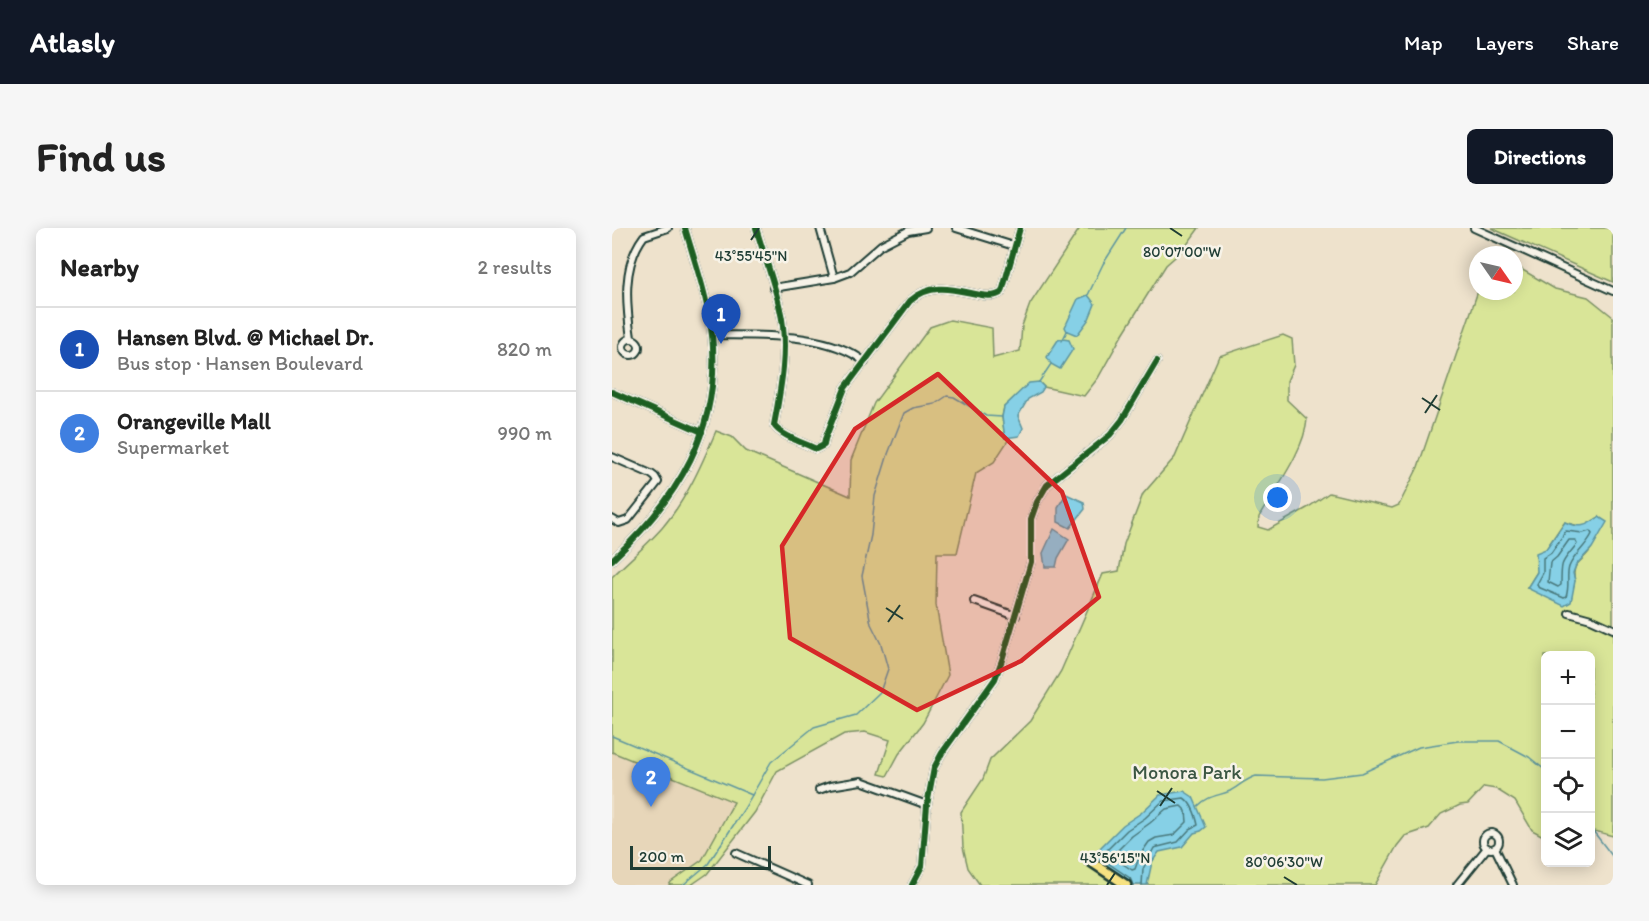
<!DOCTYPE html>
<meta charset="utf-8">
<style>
:root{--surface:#fff;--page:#f6f6f6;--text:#222;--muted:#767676;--line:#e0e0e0;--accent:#111827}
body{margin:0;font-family:Itim,sans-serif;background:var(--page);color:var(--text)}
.controls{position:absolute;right:18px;bottom:18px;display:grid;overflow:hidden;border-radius:9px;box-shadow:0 3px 15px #0003}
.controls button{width:54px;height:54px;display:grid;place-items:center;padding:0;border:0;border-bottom:2px solid var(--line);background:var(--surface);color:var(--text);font:30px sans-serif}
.compass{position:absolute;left:857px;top:18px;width:54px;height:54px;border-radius:50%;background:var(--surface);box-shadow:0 3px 15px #0003;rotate:124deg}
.scale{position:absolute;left:18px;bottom:15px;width:141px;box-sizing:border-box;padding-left:6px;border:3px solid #1f3d34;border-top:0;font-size:16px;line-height:21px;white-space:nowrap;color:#1f3d34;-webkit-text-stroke:4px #f7f3e8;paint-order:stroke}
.you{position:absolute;left:666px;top:270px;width:21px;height:21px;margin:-15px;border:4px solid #fff;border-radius:50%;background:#1a73e8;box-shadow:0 0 0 9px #1a73e833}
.badge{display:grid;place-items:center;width:39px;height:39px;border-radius:50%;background:var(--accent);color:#fff;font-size:20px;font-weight:700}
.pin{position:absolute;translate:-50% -50px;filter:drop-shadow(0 2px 3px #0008)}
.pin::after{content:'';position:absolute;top:32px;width:21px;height:18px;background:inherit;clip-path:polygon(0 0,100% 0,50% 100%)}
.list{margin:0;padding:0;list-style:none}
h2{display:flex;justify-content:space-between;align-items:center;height:78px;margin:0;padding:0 24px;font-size:26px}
h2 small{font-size:20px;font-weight:400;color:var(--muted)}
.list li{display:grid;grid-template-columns:39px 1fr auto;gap:18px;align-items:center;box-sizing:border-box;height:84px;padding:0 24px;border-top:2px solid var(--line)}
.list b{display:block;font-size:22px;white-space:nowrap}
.list p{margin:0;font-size:20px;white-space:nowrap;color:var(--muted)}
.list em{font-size:20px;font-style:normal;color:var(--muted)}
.icon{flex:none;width:33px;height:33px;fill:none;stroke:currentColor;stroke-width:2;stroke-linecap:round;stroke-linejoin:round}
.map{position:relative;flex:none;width:1001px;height:657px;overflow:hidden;border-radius:9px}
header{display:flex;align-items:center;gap:36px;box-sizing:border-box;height:84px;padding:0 30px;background:var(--accent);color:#fff}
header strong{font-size:28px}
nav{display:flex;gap:33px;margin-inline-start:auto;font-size:21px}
.intro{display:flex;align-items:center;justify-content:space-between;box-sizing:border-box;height:144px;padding:0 36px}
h1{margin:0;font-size:42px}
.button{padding:15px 27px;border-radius:9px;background:var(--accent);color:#fff;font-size:21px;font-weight:700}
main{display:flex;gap:36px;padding:0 36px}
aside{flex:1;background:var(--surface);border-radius:9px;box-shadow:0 3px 15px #0003}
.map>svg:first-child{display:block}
.built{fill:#e7d6b9}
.green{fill:#d9e598;stroke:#7c9166;stroke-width:1.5;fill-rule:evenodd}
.water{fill:#86d0e6;stroke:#5d959f;stroke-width:1.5}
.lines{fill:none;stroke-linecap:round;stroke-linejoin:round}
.shore{stroke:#48787b;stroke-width:1.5}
.stream{stroke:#5d959f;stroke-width:1.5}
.minor-casing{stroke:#1f3d34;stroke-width:10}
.highway-casing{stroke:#1f3d34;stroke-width:13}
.minor{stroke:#f7f3e8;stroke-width:6}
.highway{stroke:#f7e281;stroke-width:8}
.cycleway-casing{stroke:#f7f3e8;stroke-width:10}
.cycleway{stroke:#1b5e20;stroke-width:6}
.marked{fill:#d62828;fill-opacity:0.2;stroke:#d62828;stroke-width:4.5;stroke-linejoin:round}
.ticks{fill:none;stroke:#1f3d34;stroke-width:2}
.labels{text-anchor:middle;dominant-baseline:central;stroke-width:5;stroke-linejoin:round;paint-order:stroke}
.park-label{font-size:20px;fill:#3b5643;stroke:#f7f3e8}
.ticks-label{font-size:15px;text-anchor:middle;fill:#1f3d34;stroke:#f7f3e8;stroke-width:5;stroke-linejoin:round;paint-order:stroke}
</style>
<header>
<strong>Atlasly</strong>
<nav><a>Map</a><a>Layers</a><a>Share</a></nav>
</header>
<div class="intro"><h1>Find us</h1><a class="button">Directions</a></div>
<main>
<aside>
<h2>Nearby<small>2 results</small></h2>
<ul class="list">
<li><span class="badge" style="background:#1a4fb4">1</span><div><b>Hansen Blvd. @ Michael Dr.</b><p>Bus stop · Hansen Boulevard</p></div><em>820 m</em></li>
<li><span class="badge" style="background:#3f7fe0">2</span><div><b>Orangeville Mall</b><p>Supermarket</p></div><em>990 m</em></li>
</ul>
</aside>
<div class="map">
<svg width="1001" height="657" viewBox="0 0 1001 657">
<rect width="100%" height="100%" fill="#eee2cc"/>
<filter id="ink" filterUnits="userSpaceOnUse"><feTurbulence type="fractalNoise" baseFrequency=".0167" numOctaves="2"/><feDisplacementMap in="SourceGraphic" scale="12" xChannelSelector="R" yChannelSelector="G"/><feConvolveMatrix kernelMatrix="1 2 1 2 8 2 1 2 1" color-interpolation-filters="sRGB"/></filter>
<g filter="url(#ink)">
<path class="built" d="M 0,524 L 122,574 L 90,632 L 59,654 L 57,657 L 0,657 Z"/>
<g class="green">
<path d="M 468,0 L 587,0 L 571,22 L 554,37 L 509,109 L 486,150 L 472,168 L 432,159 L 427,154 L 392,179 L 390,189 L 393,210 L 399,208 L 382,234 L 364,245 L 345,325 L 325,325 L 324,377 L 336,447 L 311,495 L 287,526 L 275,548 L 267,546 L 278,512 L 253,504 L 232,506 L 165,543 L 143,584 L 95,646 L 79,657 L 57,657 L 59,654 L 90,632 L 122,574 L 0,524 L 0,349 C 16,333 34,318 50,300 C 74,272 89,238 104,203 L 120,209 L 134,223 L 238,268 L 239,232 L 262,175 L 318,99 L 338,92 L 380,100 L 381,130 L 408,123 L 410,98 L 418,76 Z"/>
<path d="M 880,0 L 1001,0 L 1001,54 L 879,0 Z"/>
<path d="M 902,40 L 909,41 L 943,61 L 976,69 L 1001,89 L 1001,608 L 983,603 L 979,607 L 978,428 L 933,428 L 933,609 L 920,602 L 903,573 L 884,561 L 872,559 L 856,576 L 848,577 L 829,586 L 817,600 L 793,608 L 785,618 L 763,657 L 368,657 L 356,640 L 351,619 L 349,584 L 371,551 L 378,532 L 418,493 L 449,443 L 491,346 L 507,343 L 512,316 L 531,266 L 563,229 L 607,128 L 671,107 L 680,111 L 682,137 L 675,153 L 675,172 L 695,191 C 693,222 663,261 647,289 L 646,299 L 656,302 L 695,280 L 717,265 L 780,280 L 787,277 L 806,239 L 866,63 L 902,63 ZM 987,289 C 985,298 984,310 980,319 C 973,334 958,333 963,353 L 915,360 L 925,344 L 934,321 L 952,294 L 971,299 Z"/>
</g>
<g class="water">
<path d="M 476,67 L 483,76 L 477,91 L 465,107 L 455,103 L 453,99 L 466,71 Z"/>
<path d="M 451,111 L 457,112 L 461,121 L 448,141 L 439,136 L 435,129 L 446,112 Z"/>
<path d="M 427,154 L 432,159 L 429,164 L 416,171 L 406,188 L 411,200 L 407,208 L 393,210 L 390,189 L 392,179 L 417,155 Z"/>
<path d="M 454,266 L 472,274 L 473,281 L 458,300 L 446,294 L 446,279 Z"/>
<path d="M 987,289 L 995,294 L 980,320 L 964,337 L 961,345 L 963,353 L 959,374 L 952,378 L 915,360 L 925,344 L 924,325 L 934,321 L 953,294 C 968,301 974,298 987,289 Z"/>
<path d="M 442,301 L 457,311 L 446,330 L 444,339 L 433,339 L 431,325 Z"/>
<path d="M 572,563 L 581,569 L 594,599 L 589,603 L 582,605 L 570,619 L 547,624 L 540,634 L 535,657 L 518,657 L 481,632 L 485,623 L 511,597 L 529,585 L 548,567 Z"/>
</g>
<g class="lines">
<g class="shore">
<path d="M 954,303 L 971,305 L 978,303 L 980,306 C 974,319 961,327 957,339 C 954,348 958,357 954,369 L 952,370 L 926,359 L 925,356 L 931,345 L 931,330 L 939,325 Z"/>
<path d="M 957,312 L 963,312 L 965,316 C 949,336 949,332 949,357 L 946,359 L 936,354 L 938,335 L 945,329 Z"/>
<path d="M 569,578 L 574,583 L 575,594 L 562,607 L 544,610 L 537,614 L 528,627 L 523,641 L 520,642 L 502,630 L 502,626 L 520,608 L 538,595 L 554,581 Z"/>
<path d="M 521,657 L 518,650 L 490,631 L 490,627 L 515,602 L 533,590 L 551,573 L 572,570 C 580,575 584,588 586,597 L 578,601 L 566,614 L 542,620 L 531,641 L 530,657"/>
</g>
<g class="stream">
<path d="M 476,67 L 491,36 L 514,0"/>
<path d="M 450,113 L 455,103"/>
<path d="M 427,154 L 439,136"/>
<path d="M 0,508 L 140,567"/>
<path d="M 586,578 C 595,568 606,568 618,563 C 627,558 634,551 644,548 L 710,550 L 750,545 L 807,519 L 846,513 L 887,513 L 917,529 L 933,542"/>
<path d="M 978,599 L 1001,629"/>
<path d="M 71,657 L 96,636 L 132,581 L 159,534 L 202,499 L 244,487 L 268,464 L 276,441 L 269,416 L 259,396 L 250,348 L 259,307 L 263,268 L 276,226 L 292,185 L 301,180 L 323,176 L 335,168 L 342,169 L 374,188 L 390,189"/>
</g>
<g class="minor-casing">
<g id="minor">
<path d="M 144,0 C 152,27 162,54 168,81 C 177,118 169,160 162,197 C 167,207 192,215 204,221 L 212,217 L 213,211 L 233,160 L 298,73 C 330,43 372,79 390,64 L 408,0"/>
<path d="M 208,0 L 222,50"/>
<path d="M 344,0 L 402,18"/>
<path d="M 862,0 L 1001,63"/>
<path d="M 161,60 L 222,50 L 238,44 L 269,17 L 296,3 L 314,0"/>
<path d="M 100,107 C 146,108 215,103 253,134"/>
<path d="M 19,110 C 14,76 10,37 32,8 L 56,0"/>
<circle cx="19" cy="119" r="8"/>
<path d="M 0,164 L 90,204"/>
<path d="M 0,229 L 39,246 L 43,249 L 46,254 L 16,292 L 7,295 L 0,291"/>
<path d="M 0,332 C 66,271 110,200 100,107 C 96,70 83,35 73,0"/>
<path d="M 362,373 L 404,388"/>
<path d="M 957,385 L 979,391 L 1001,401"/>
<path d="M 207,562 L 218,558 L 249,553 L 315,577"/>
<circle cx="879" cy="613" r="8"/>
<path d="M 883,620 L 901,657"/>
<path d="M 124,625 L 196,657"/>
<path d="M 300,657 L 310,638 L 315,577 L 322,540 L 330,525 L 383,451 L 390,432 L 419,334 L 419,291 L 425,274 L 435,257 L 498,207 L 510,192 L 545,133"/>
<path d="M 845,657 L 875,620"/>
</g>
</g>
<g class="highway-casing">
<path id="highway" d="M 478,633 L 514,657"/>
</g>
<use href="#minor" class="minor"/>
<use href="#highway" class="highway"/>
<g class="cycleway-casing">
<g id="cycleway">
<path d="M 144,0 C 152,27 162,54 168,81 C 177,118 169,160 162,197 C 167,207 192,215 204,221 L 212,217 L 213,211 L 233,160 L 298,73 C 330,43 372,79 390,64 L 408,0"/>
<path d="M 0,164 L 90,204"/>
<path d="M 0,332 C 66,271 110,200 100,107 C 96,70 83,35 73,0"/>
<path d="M 300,657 L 310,638 L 315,577 L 322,540 L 330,525 L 383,451 L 390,432 L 419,334 L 419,291 L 425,274 L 435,257 L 498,207 L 510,192 L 545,133"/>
</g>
</g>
<use href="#cycleway" class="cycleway"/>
</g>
</g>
<path class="marked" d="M 326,146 L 450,264 L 487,369 L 409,433 L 305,482 L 178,410 L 170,318 L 243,201 Z"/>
<path class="ticks" d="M 558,0 L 570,8M 139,12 L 147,0M 810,170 L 828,182M 813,185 L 825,167M 274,380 L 291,391M 276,394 L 288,377M 545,563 L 563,575M 548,578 L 560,560M 672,649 L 685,657M 495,657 L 503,645"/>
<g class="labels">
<g class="park-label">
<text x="575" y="544">Monora Park</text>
</g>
</g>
<g class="ticks-label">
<text x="570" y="29">80°07'00"W</text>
<text x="139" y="33">43°55'45"N</text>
<text x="503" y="635">43°56'15"N</text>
<text x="672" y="639">80°06'30"W</text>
</g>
</svg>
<div class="controls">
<button>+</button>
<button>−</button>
<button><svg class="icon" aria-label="locate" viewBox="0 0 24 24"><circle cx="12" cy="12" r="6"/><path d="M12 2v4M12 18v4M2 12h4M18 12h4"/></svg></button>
<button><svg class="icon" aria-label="layers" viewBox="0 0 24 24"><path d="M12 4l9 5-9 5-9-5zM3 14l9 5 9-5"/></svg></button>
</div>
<svg class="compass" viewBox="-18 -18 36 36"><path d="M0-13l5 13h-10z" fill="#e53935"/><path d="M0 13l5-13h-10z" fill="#767676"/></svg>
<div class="scale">200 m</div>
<div class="you"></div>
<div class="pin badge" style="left:109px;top:116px;background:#1a4fb4">1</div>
<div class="pin badge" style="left:39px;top:579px;background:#3f7fe0">2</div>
</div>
</main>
